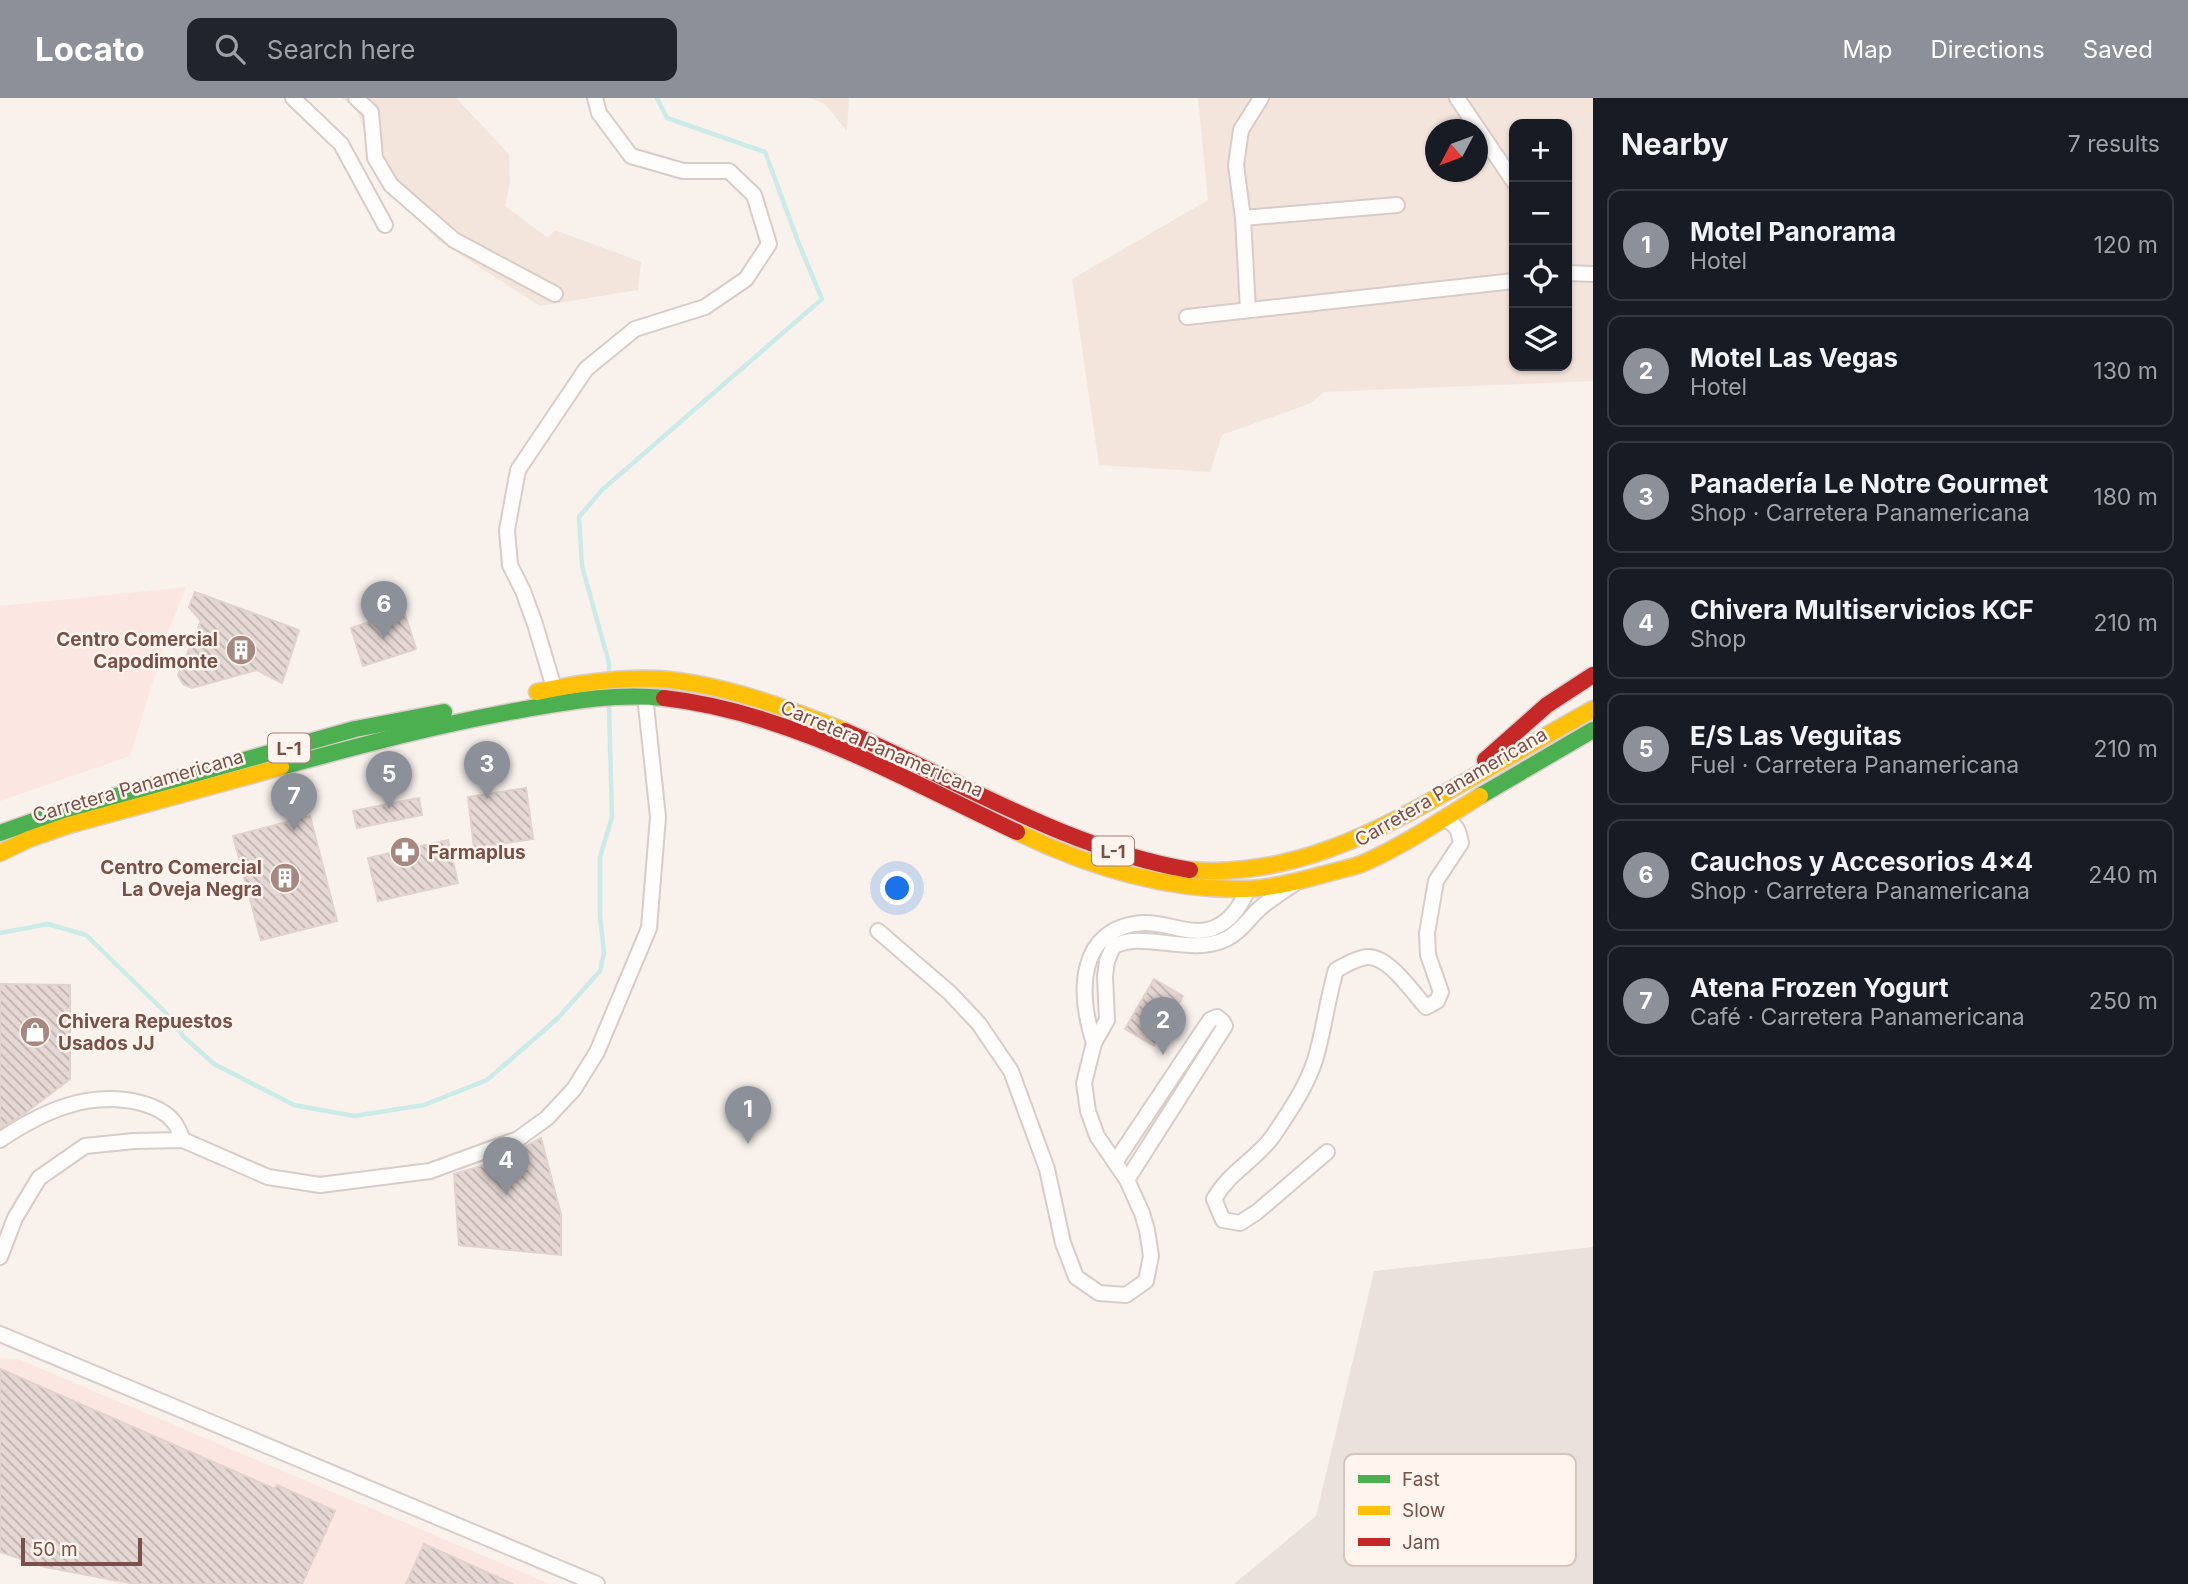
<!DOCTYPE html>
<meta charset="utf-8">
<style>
:root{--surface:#171b24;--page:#20242c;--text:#f1f3f6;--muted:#9ea1a6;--line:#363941;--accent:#8c9099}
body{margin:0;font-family:Inter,sans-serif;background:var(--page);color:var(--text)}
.controls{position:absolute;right:21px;top:21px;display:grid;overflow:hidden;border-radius:14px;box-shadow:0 2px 5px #0004}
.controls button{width:63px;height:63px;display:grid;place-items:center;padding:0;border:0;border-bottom:2px solid var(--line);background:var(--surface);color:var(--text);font:35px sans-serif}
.compass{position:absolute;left:1425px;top:21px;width:63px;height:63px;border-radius:50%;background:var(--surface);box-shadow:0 2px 5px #0004;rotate:229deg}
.scale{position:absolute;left:21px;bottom:18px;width:121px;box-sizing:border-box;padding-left:7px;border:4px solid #7a5048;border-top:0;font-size:19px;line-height:24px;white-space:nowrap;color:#7a5048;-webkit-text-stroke:5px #fff5ee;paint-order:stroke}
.you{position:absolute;left:898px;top:791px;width:24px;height:24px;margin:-18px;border:5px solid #fff;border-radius:50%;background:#1a73e8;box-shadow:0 0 0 10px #1a73e833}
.badge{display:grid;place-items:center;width:46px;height:46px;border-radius:50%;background:var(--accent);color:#fff;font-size:23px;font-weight:700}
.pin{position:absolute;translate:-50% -58px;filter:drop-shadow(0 2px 4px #0008)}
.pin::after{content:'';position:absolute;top:37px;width:24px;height:21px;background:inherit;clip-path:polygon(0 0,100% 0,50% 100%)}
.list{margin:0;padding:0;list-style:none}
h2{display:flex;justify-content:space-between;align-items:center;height:91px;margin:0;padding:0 28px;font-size:30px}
h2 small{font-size:23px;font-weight:400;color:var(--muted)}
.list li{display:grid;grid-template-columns:46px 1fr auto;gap:21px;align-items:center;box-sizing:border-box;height:112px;margin:0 14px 14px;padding:0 14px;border:2px solid var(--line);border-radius:14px}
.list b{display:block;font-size:26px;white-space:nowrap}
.list p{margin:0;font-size:23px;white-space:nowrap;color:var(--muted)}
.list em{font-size:23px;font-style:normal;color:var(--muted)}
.icon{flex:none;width:38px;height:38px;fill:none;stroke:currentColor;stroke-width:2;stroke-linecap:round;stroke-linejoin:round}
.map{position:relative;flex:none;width:1593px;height:1486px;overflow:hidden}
header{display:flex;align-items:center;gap:42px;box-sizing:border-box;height:98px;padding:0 35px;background:var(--accent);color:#fff}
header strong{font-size:33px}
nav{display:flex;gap:38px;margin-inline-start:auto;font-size:24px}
.search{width:490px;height:63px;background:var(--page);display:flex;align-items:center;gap:18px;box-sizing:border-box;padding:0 24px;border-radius:14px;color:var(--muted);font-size:26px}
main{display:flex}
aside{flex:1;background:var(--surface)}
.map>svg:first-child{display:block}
.residential{fill:#f4e5dc;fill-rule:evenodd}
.commercial{fill:#fce6e2}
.industrial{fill:#ebe1dc}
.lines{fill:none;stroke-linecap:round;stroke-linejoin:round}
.stream{stroke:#cbebe8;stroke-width:4.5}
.building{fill:url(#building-back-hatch);stroke:#e1d2cd;stroke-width:2}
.street-casing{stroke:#d7ccc8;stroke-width:18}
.fast-casing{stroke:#dacdc9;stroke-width:19}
.slow-casing{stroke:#dacdc9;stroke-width:19}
.jam-casing{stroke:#dacdc9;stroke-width:19}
.street{stroke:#fefdfc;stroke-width:14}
.fast{stroke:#4caf50;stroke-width:16}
.slow{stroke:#ffc107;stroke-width:16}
.jam{stroke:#c62828;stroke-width:16}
.labels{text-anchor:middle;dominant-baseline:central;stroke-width:5;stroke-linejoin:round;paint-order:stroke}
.shield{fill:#fff5ee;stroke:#a2827a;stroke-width:2}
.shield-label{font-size:18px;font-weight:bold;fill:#7a5048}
.poi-label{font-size:19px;font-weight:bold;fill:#7a5048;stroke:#fff5ee;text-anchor:end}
.street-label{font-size:19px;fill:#7a5048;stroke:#fff5ee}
.key{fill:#fff5ee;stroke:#d7c4bc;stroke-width:2}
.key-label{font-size:19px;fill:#7a5048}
</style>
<header>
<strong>Locato</strong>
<div class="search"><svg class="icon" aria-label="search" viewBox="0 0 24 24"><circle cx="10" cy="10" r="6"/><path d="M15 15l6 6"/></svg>Search here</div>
<nav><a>Map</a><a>Directions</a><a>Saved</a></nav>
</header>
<main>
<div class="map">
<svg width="1593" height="1486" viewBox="0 0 1593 1486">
<defs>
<pattern id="building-back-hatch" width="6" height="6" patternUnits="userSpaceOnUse" patternTransform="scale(1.75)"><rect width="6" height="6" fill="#e5d7d3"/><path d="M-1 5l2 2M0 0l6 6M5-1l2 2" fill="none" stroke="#bfb1ad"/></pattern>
</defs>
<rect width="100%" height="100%" fill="#f8f1ec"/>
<g class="residential">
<path d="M 341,0 L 456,0 L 509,56 L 510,86 L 505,108 L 548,140 L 555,132 L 641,164 L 638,192 L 540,208 L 439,143 L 403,107 L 367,60 L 366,38 L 356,10 Z"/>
<path d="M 810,0 L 849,0 L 847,33 L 825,6 Z"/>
<path d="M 1198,0 L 1593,0 L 1593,283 L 1324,294 L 1311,305 L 1222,337 L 1210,374 L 1099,367 L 1072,181 L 1208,102 ZM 1514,26 L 1567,26 L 1567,268 L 1514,268 ZM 1436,32 L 1478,32 L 1478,74 L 1436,74 Z"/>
</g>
<g class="commercial">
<path d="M 186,489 L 169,531 L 130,658 L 0,703 L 0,508 Z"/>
<path d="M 0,1260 L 18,1261 L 550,1486 L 118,1486 L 0,1452 Z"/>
</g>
<path class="industrial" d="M 1593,1149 L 1593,1486 L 1234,1486 L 1316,1418 L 1374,1173 Z"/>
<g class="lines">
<g class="stream">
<path d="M 609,577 L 609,565 L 582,468 L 579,419 L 602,392 L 822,201 L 799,146 L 765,54 L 667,20 L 657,0"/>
<path d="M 0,835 L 48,826 L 86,837 L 165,914 L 184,939 L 214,966 L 294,1007 L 354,1018 L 424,1007 L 487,982 L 557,921 L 600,873 L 604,855 L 600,818 L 600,759 L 612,719 L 609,607"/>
</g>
</g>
<g class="building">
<path d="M 195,494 L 299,532 L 282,585 L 257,572 L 192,590 L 183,586 L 178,577 L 201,523 L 189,509 Z"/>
<path d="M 404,513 L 416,551 L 363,568 L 351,530 Z"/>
<path d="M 526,690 L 533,741 L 474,750 L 468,699 Z"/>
<path d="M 419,700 L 422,717 L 357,730 L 353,713 Z"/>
<path d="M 310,718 L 337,823 L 261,842 L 233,738 Z"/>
<path d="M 448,742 L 458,785 L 378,803 L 368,760 Z"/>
<path d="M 1154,881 L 1183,898 L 1154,948 L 1125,931 Z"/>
<path d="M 0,886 L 70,887 L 70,981 L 24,1016 L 0,1031 Z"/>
<path d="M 541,1040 L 561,1117 L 561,1157 L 459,1147 L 454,1076 L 499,1063 Z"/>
<path d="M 0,1271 L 275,1391 L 277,1387 L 335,1413 L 302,1486 L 136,1486 L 45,1469 L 0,1454 Z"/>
<path d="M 424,1446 L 513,1486 L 406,1486 Z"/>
</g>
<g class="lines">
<g class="street-casing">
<g id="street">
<path d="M 293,0 L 341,46 L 385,127"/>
<path d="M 356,0 L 371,14 L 375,60 L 391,87 L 454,142 L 555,196"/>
<path d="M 1457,0 L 1514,84"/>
<path d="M 1243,120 L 1397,107"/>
<path d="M 1567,175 L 1593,176"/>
<path d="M 1248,212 L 1243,120 L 1236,67 L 1241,32 L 1261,0"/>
<path d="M 1187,219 L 1514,183"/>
<path d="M 554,590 L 535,526 L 523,493 L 510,467 L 507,432 L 518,372 L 586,271 L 635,231 L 705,209 L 746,181 L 769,146 L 754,97 L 729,73 L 683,73 L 631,58 L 599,15 L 595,0"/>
<path d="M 878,833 L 950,895 L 979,926 L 1011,973 L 1047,1071 L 1063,1145 L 1076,1179 L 1099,1195 L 1126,1197 L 1146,1183 L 1151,1158 L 1147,1132 L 1142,1115 L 1127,1082 L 1097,1038 L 1088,1013 L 1084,985 L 1094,945 L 1107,922 L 1105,878 L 1107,863 L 1113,849 C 1141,831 1190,859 1226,841 C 1239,835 1248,822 1258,812 C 1269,802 1282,794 1294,786"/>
<path d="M 1094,945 C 1078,896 1076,829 1144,825 C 1168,824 1195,841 1218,828 C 1232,821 1242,805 1248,791"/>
<path d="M 0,1042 C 43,1013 89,992 141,1005 C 152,1008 166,1014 173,1023 C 178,1028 180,1036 183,1042"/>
<path d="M 1327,1054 L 1257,1114 L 1240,1125 L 1223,1122 L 1214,1101 C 1230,1073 1256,1062 1273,1038 C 1289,1014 1306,990 1315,962 C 1324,933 1327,902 1336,872 C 1346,867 1356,860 1367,859 C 1388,857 1413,895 1426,909 L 1437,903 L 1441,894 L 1428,857 L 1427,835 L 1436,783 L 1461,745 C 1459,734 1457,725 1444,722"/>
<path d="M 1116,1063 L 1210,922 L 1217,919 L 1223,924 L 1225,928 L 1127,1082"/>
<path d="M 0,1159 L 15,1120 L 39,1080 L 85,1048 L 134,1043 L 183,1042 L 268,1079 L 320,1087 L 430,1073 L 518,1041 L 547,1020 L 574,991 L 597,954 L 649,830 L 658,719 L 645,598"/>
<path d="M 0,1236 L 597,1486"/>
</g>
</g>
<g class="fast-casing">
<g id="fast">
<path d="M 281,669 C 362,647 443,625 526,611 C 572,603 617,595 664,600"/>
<path d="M 1480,698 L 1593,632"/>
<path d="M 0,735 L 59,714 L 355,631 L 444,614"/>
</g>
</g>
<g class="slow-casing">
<g id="slow">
<path d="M 537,594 C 577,585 618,579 659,581 C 723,586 787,610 845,633"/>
<path d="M 1017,734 C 1087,768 1168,793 1247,791 C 1273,790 1300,783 1325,776 C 1338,772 1353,770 1366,764 C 1406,746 1443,721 1480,698"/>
<path d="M 0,755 L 29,741 L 69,727 L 281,669"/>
<path d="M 1190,772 C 1290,780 1375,735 1459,687 C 1504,662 1548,636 1593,611"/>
</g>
</g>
<g class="jam-casing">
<g id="jam">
<path d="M 664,600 C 789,614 904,681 1017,734"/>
<path d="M 845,633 C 958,682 1067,751 1190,772"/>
<path d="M 1485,662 L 1547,607 L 1593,577"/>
</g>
</g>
<use href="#street" class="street"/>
<use href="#fast" class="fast"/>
<use href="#slow" class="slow"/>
<use href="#jam" class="jam"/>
</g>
<defs>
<g id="building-disc" transform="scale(1.575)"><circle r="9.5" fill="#a68881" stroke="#fff5ee"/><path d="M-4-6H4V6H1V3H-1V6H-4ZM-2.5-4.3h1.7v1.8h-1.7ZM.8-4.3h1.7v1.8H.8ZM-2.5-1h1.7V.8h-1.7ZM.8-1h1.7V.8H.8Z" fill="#fff"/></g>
<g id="pharmacy-disc" transform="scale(1.575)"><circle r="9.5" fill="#a68881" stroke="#fff5ee"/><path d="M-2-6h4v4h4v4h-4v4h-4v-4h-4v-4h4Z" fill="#fff"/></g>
<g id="shop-disc" transform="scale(1.575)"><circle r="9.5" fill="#a68881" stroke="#fff5ee"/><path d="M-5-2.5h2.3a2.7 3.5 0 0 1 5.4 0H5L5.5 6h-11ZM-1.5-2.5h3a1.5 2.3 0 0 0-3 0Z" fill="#fff"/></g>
</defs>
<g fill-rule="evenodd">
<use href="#building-disc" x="241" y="552"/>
<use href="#pharmacy-disc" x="405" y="754"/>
<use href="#building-disc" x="285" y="780"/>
<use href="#shop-disc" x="35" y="934"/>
</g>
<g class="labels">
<g class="shield">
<rect x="268" y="635.5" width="42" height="29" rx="5"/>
<rect x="1092" y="738.5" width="42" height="29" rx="5"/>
</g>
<g class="shield-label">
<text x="289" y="650">L-1</text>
<text x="1113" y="753">L-1</text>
</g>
<g class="poi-label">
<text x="218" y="541">Centro Comercial<tspan x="218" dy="22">Capodimonte</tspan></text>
<text x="428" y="754" text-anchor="start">Farmaplus</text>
<text x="262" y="769">Centro Comercial<tspan x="262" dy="22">La Oveja Negra</tspan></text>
<text x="58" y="923" text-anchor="start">Chivera Repuestos<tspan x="58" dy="22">Usados JJ</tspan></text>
</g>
<g class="street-label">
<text transform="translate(882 651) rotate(23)">Carretera Panamericana</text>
<text transform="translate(138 688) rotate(-16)">Carretera Panamericana</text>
<text transform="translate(1451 689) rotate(-30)">Carretera Panamericana</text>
</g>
</g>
<rect x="1344" y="1356" width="232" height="112" rx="10" class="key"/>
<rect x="1358" y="1377" width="32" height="8" fill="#4caf50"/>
<rect x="1358" y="1408" width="32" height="9" fill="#ffc107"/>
<rect x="1358" y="1440" width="32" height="8" fill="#c62828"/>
<g class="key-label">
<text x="1402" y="1388">Fast</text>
<text x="1402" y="1419">Slow</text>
<text x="1402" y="1451">Jam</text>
</g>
</svg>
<div class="controls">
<button>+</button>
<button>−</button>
<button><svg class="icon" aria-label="locate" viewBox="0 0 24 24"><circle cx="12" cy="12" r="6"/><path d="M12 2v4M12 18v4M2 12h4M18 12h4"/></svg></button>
<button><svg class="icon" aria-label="layers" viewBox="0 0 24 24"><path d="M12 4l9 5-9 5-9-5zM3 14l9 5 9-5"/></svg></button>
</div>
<svg class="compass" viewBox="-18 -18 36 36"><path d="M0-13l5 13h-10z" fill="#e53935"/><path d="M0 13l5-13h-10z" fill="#9ea1a6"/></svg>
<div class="scale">50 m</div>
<div class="you"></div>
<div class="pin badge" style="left:748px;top:1046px">1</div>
<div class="pin badge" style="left:1163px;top:957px">2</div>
<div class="pin badge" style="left:487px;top:701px">3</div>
<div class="pin badge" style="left:506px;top:1097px">4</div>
<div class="pin badge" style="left:389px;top:711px">5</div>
<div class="pin badge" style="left:384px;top:541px">6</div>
<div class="pin badge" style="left:294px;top:733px">7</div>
</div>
<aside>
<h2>Nearby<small>7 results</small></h2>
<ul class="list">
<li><span class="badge">1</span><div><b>Motel Panorama</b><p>Hotel</p></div><em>120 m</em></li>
<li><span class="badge">2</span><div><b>Motel Las Vegas</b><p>Hotel</p></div><em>130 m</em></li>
<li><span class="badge">3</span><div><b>Panadería Le Notre Gourmet</b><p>Shop · Carretera Panamericana</p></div><em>180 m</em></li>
<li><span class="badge">4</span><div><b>Chivera Multiservicios KCF</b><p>Shop</p></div><em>210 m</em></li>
<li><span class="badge">5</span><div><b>E/S Las Veguitas</b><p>Fuel · Carretera Panamericana</p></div><em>210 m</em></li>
<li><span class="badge">6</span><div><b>Cauchos y Accesorios 4x4</b><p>Shop · Carretera Panamericana</p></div><em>240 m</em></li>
<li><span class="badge">7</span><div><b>Atena Frozen Yogurt</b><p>Café · Carretera Panamericana</p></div><em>250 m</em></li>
</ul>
</aside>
</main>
